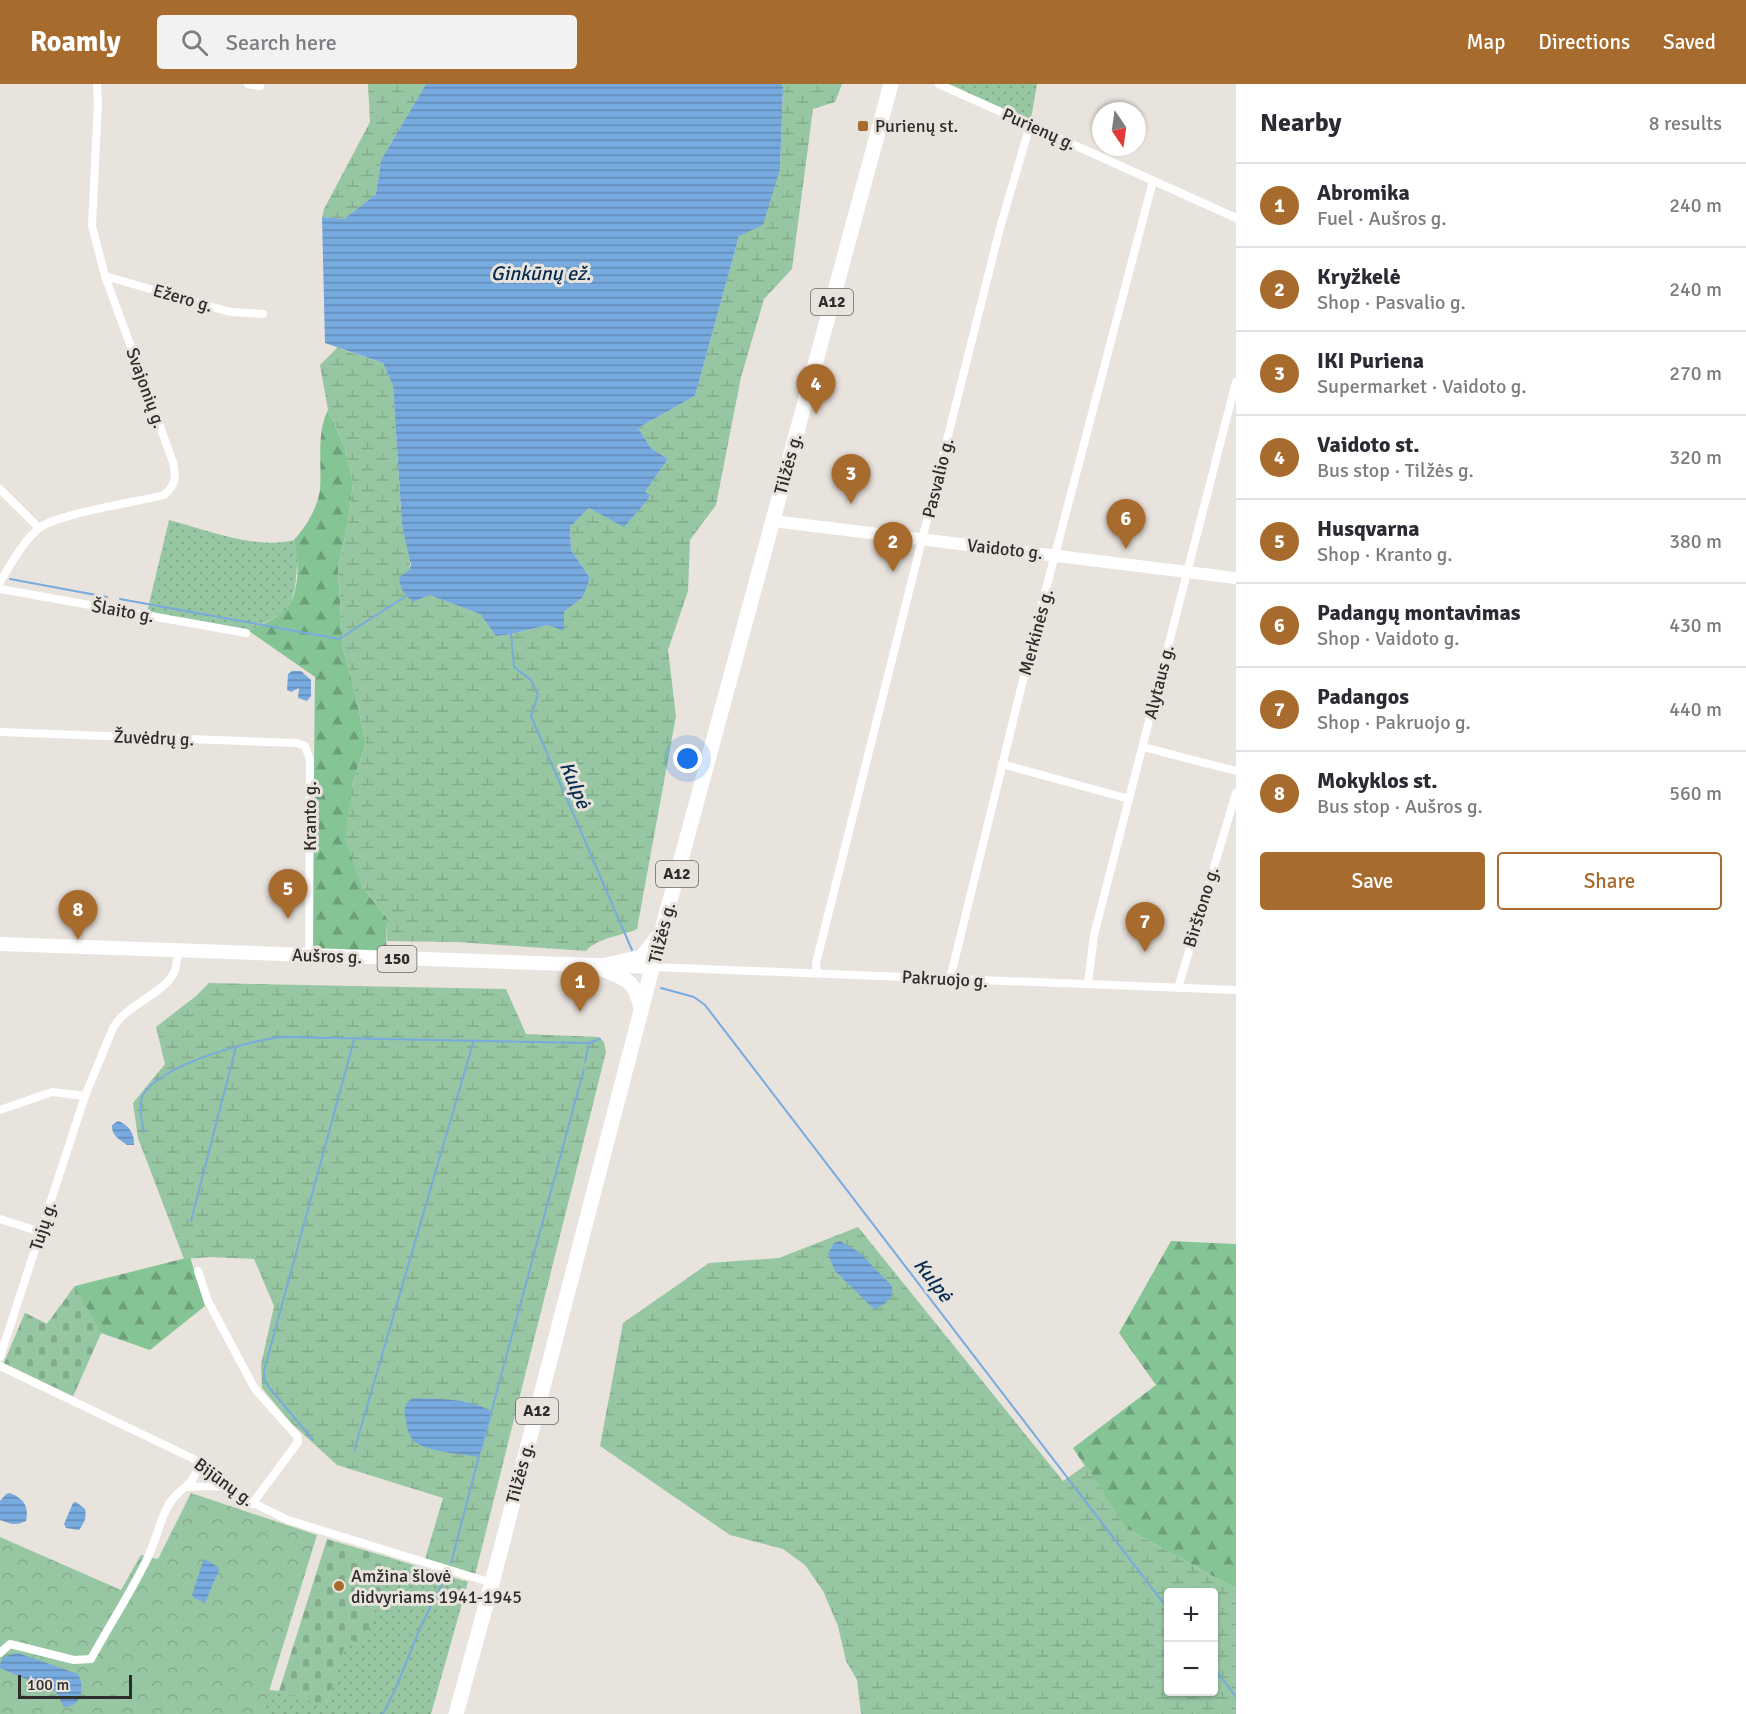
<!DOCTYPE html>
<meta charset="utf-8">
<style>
:root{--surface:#fff;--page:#f2f2f3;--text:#2b2b33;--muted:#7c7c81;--line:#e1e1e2;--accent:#a76c2d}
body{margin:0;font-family:Signika,sans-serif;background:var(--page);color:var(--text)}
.controls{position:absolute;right:18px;bottom:18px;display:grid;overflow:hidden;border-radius:6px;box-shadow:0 2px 4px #0004}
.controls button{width:54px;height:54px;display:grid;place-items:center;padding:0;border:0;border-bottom:2px solid var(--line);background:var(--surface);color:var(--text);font:30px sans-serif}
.compass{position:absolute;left:1092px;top:18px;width:54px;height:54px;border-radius:50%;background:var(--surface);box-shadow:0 2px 4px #0004;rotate:167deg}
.scale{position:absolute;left:18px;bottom:15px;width:114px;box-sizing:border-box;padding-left:6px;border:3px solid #2f2d2b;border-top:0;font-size:16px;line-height:21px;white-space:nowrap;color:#2f2d2b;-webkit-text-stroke:4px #e9e3de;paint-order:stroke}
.you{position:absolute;left:688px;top:675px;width:21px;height:21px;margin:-15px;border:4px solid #fff;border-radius:50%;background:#1a73e8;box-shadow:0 0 0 9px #1a73e833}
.badge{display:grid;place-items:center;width:39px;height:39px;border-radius:50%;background:var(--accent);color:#fff;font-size:20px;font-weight:700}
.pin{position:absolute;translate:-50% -50px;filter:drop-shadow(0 2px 3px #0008)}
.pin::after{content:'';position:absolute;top:32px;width:21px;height:18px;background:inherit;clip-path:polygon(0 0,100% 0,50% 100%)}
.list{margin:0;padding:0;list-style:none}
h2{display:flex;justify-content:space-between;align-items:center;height:78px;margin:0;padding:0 24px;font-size:26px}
h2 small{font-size:20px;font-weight:400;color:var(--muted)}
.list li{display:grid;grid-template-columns:39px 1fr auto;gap:18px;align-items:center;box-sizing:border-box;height:84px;padding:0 24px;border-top:2px solid var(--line)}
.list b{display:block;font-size:22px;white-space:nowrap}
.list p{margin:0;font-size:20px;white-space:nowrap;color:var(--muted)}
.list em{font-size:20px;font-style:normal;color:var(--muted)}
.actions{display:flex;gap:12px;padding:18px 24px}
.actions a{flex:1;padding:14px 0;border:2px solid var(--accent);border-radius:6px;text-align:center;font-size:21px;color:var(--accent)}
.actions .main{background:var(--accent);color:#fff}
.icon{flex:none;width:33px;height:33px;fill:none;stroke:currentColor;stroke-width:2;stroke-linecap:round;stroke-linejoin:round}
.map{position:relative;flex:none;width:1236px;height:1630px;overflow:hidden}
header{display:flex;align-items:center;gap:36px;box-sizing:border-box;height:84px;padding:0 30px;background:var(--accent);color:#fff}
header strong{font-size:28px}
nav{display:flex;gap:33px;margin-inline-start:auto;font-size:21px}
.search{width:420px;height:54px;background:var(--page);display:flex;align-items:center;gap:15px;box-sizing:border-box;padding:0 21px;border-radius:6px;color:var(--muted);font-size:22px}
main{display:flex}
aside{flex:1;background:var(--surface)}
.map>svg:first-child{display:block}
.grass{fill:url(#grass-dots)}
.forest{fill:url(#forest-firs)}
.wetland{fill:url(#wetland-marsh);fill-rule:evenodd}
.cemetery{fill:url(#cemetery-stones)}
.park{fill:url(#park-crowns)}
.water{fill:url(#water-rules)}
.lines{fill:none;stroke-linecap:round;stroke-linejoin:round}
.stream{stroke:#77aadf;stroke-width:2}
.street{stroke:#fff;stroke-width:8}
.secondary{stroke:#fff;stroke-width:12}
.primary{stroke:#fff;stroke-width:14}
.highway{stroke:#fff;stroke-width:15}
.poi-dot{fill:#a76c2d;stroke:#e9e3de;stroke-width:2}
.labels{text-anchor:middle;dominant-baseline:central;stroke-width:6;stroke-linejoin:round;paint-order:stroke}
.shield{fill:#e9e3de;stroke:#676461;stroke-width:1.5}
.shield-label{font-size:16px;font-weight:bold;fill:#2f2d2b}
.poi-label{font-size:18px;fill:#2f2d2b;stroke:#e9e3de;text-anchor:start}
.street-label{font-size:18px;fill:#2f2d2b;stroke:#e9e3de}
.water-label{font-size:20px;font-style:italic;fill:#062d4f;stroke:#e9e3de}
</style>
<header>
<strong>Roamly</strong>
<div class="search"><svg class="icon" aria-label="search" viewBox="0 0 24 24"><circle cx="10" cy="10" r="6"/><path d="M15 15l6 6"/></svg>Search here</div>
<nav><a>Map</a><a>Directions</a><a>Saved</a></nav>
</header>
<main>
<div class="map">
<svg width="1236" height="1630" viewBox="0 0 1236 1630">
<defs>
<pattern id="grass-dots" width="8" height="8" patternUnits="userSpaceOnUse" patternTransform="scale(1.5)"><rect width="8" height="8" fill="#97c7a2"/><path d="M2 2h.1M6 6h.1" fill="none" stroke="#82ab8c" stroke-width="1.8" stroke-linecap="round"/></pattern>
<pattern id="forest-firs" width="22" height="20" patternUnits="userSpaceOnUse" patternTransform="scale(1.5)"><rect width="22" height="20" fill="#85c595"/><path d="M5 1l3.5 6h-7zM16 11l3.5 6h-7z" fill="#6da07a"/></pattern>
<pattern id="wetland-marsh" width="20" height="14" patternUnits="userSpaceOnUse" patternTransform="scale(1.5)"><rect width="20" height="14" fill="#97c7a2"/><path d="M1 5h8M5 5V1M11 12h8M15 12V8" fill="none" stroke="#82ab8c"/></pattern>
<pattern id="cemetery-stones" width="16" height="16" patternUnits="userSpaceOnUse" patternTransform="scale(1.5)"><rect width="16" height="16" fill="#97c7a2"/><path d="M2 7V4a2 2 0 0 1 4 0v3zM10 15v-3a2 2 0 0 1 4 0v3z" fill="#82ab8c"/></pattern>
<pattern id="park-crowns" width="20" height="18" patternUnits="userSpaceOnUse" patternTransform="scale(1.5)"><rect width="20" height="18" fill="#97c7a2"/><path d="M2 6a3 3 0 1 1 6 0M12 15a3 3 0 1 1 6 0" fill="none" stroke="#82ab8c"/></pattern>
<pattern id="water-rules" width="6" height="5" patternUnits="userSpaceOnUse" patternTransform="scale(1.5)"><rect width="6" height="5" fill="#77aadf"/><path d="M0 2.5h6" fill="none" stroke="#628bb5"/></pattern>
</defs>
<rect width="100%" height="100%" fill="#e9e3de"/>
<g class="grass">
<path d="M 939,0 L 1037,0 L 1030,41 Z"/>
<path d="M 169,436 C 207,446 257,466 294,456 L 298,472 L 295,504 L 291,517 L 285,527 L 272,535 L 249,547 L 147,528 Z"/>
<path d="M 391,1474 L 468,1498 L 431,1630 L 262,1630 L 269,1606 L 279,1607 L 326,1621 L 347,1554 L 364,1559 Z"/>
</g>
<g class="forest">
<path d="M 328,326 L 344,361 L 353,399 L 348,438 L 338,485 L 343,565 L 355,608 L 366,659 L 352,701 L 362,803 L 387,834 L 386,870 L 312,868 L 315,593 L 249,547 C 261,541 273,536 283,528 C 301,512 299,477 294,456 C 306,443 318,423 320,405 C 322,379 316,350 328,326 Z"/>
<path d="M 1171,1157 L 1236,1160 L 1236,1505 L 1126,1444 L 1073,1364 L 1156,1301 L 1119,1249 Z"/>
<path d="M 190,1173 L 205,1222 L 150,1266 L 101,1249 L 73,1312 L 4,1279 L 25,1229 L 47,1240 L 75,1202 Z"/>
</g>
<g class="wetland">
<path d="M 368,0 L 426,0 L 381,76 L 376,110 L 344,135 L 322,133 L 324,125 L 370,38 Z"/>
<path d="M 781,0 L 842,0 L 835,18 L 813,25 L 792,185 L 764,215 L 741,293 L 716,421 L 690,456 L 688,507 L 668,566 L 676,632 L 637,845 C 619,853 599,853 586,867 L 457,858 L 387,857 L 387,834 L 362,803 L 345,755 L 352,701 L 366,659 L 355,608 L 343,565 L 338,485 L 348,438 L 353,399 L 344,361 L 328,326 L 320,281 L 339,262 L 341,265 L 383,279 L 393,302 L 402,441 L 411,475 L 409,486 L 414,518 L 429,511 L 480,530 L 496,552 L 511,550 L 548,541 L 583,513 L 590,494 L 571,466 L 570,443 L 589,424 L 624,442 L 646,418 L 645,408 L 668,375 L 651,364 L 638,344 L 695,312 L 739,152 L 780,85 L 783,3 Z"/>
<path d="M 209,899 L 506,905 L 526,950 L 599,953 L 604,958 L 606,968 L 475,1491 L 425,1475 L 443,1414 L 337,1381 L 290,1338 L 262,1304 L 261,1281 L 274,1222 L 254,1175 L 210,1173 L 184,1175 L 138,1054 L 133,1019 L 165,980 L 156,943 L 196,912 Z"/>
<path d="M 858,1143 L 1063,1397 L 1086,1381 L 1126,1444 L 1236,1505 L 1236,1630 L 861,1630 L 857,1596 L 846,1577 L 838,1542 L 823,1507 L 805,1481 L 783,1465 L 730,1451 L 600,1362 L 623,1239 L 709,1179 L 779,1174 ZM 1168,1508 L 1214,1508 L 1214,1608 L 1168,1608 Z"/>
</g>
<g class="cemetery">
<path d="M 75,1202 L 101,1249 L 73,1312 L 4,1279 L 25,1229 L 47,1240 Z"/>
<path d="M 327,1455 L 391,1474 L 364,1560 L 347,1555 L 326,1622 L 279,1607 Z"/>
</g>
<path class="park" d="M 191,1409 L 317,1451 L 262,1630 L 0,1630 L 0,1453 L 121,1506 L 141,1471 L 158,1475 Z"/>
<g class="water">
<path d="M 426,0 L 781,0 L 783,3 L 780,85 L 763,141 L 739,152 L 695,312 L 638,344 L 651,364 L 668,375 L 645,408 L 650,411 L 646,418 L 624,443 L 589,424 L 570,443 L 571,466 L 590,494 L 583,513 L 564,528 L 564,547 L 548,541 L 511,550 L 496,552 L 480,530 L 429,511 L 414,518 C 405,511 400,506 399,494 L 409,486 L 411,481 L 402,441 L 393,302 L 383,279 L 325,259 L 322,133 L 344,135 L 376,110 L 381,76 Z"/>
<path d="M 292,587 L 301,587 L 311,596 L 311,612 L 307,617 L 298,614 L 299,604 L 291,608 L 287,606 L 288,590 Z"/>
<path d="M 118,1037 C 128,1040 135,1050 134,1061 L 127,1061 C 120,1056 111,1051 112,1041 Z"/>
<path d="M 840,1157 L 859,1168 L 891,1201 C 896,1212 885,1222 874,1225 L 835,1187 L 828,1170 L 834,1159 Z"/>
<path d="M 414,1314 C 438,1315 471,1314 492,1328 L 479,1373 C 462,1370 428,1368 415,1358 C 408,1353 407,1341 405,1333 C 404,1323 405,1318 414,1314 Z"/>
<path d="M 10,1409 C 24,1415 29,1422 26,1437 C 16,1442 10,1440 0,1436 L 0,1417 L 6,1410 Z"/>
<path d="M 76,1418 L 85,1425 C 87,1433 84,1439 79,1446 L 66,1444 L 64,1440 L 73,1419 Z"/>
<path d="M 206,1476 L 218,1483 L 219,1486 L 205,1519 L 194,1514 L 192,1511 L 203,1477 Z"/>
<path d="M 18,1569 L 78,1590 C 85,1603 82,1623 64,1623 L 56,1608 L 0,1584 C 0,1572 8,1571 18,1569 Z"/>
</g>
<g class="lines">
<g class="stream">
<path d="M 10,495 L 107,513"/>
<path d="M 120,515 L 339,555 L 406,512"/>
<path d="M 511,550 L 514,583 L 531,596 L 538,611 L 531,632 L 632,866"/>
<path d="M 661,904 L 694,913 L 705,921 L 1168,1525"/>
<path d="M 585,978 L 589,959 L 600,955"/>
<path d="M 144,1048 C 142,1038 138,1021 143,1011 C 160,981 250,956 283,953 L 589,959"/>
<path d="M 191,1137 L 236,963"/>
<path d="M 313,1356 L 268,1302 L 264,1294 L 264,1287 L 354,956"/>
<path d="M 481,1366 L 584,985"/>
<path d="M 354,1367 L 474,956"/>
<path d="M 451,1479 L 479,1372"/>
<path d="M 1214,1584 L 1236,1613"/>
<path d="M 383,1630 L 395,1606 L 421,1542 L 447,1490"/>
</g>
<g class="street">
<path d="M 248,0 L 260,2"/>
<path d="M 939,0 L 1236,134"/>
<path d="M 105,192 L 230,228 L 263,230"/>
<path d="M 0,405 L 39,444"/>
<path d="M 0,498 C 11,480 22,459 38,445 C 55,430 137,418 164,411 C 176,401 176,393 173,378 L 105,192 L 92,142 L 98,17 L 97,0"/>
<path d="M 0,505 L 246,549"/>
<path d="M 0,648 L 297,659 L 305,662 L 310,676 L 309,872"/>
<path d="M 1143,663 L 1236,687"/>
<path d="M 1002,680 L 1129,715"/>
<path d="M 653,883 L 1236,906"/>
<path d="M 817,889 L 816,879 L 1000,144 L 1030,41"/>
<path d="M 950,895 L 1036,543 L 1153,97"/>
<path d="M 1088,900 L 1094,851 L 1236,298"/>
<path d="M 1178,904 L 1236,709"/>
<path d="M 0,1026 L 52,1008 L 85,1012"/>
<path d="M 0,1135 L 41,1148"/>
<path d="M 198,1187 L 208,1217 L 255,1305 L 297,1352 L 298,1358 L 252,1420"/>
<path d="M 0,1273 L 85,1012 L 113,944 C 125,921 168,908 175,886 C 177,880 177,873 178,867"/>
<path d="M 0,1282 L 198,1377 L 243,1414 L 288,1436 L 492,1499"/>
<path d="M 187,1403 L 211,1402 L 232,1404"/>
<path d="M 0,1569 L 10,1560 L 74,1576 L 91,1575 C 110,1540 132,1507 149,1471 C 156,1456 159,1439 167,1424 C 177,1402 196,1405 198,1377"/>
</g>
<path class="secondary" d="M 773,437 L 1236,494"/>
<path class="primary" d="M 0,860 L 653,883"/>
<g class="highway">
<path d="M 598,883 L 642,873 L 657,854"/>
<path d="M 598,883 C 625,895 635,894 641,925"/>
<path d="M 456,1630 L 492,1499 L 662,846 L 891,0"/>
</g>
</g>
<g class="poi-dot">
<rect x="857" y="36" width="12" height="12" rx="3"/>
<circle cx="339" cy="1502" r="6"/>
</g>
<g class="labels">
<g class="shield">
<rect x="811" y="205" width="42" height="26" rx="4.5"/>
<rect x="656" y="777" width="42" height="26" rx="4.5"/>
<rect x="377.5" y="862" width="39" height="26" rx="4.5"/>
<rect x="516" y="1314" width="42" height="26" rx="4.5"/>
</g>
<g class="shield-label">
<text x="832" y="218">A12</text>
<text x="677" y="790">A12</text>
<text x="397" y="875">150</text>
<text x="537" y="1327">A12</text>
</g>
<g class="poi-label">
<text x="875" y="42">Purienų st.</text>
<text x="351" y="1492">Amžina šlovė<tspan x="351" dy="21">didvyriams 1941-1945</tspan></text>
</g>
<g class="street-label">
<text transform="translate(1039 45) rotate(24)">Purienų g.</text>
<text transform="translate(183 214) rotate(16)">Ežero g.</text>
<text transform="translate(146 304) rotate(70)">Svajonių g.</text>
<text transform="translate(788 380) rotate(-75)">Tilžės g.</text>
<text transform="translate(938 394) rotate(-76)">Pasvalio g.</text>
<text transform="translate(1005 465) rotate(6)">Vaidoto g.</text>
<text transform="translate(123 527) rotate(10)">Šlaito g.</text>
<text transform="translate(1036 548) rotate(-75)">Merkinės g.</text>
<text transform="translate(1159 598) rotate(-76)">Alytaus g.</text>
<text transform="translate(154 654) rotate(2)">Žuvėdrų g.</text>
<text transform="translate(310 732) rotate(-90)">Kranto g.</text>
<text transform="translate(1201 823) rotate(-73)">Birštono g.</text>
<text transform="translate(662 849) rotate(-76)">Tilžės g.</text>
<text transform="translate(327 872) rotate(2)">Aušros g.</text>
<text transform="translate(945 895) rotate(3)">Pakruojo g.</text>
<text transform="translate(43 1142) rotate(-72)">Tujų g.</text>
<text transform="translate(520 1389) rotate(-75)">Tilžės g.</text>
<text transform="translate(224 1398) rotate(36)">Bijūnų g.</text>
</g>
<g class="water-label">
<text x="541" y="189">Ginkūnų ež.</text>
<text transform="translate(575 701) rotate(67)">Kulpė</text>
<text transform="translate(933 1196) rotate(52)">Kulpė</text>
</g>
</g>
</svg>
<div class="controls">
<button>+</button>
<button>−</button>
</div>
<svg class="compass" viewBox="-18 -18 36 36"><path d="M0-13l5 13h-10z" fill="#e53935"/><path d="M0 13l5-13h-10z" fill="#7c7c81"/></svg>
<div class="scale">100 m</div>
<div class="you"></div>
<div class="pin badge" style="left:580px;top:928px">1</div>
<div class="pin badge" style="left:893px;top:488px">2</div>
<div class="pin badge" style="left:851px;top:420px">3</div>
<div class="pin badge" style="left:816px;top:330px">4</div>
<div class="pin badge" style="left:288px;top:835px">5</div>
<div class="pin badge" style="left:1126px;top:465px">6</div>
<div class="pin badge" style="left:1145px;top:868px">7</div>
<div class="pin badge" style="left:78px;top:856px">8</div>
</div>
<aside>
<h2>Nearby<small>8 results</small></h2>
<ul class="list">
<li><span class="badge">1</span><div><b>Abromika</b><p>Fuel · Aušros g.</p></div><em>240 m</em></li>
<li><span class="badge">2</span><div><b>Kryžkelė</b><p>Shop · Pasvalio g.</p></div><em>240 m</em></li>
<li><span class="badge">3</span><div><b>IKI Puriena</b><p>Supermarket · Vaidoto g.</p></div><em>270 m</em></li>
<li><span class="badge">4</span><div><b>Vaidoto st.</b><p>Bus stop · Tilžės g.</p></div><em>320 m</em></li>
<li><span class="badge">5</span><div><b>Husqvarna</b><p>Shop · Kranto g.</p></div><em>380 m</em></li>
<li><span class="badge">6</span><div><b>Padangų montavimas</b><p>Shop · Vaidoto g.</p></div><em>430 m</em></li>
<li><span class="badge">7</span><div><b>Padangos</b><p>Shop · Pakruojo g.</p></div><em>440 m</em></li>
<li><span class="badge">8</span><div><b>Mokyklos st.</b><p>Bus stop · Aušros g.</p></div><em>560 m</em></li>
</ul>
<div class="actions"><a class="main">Save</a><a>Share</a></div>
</aside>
</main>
